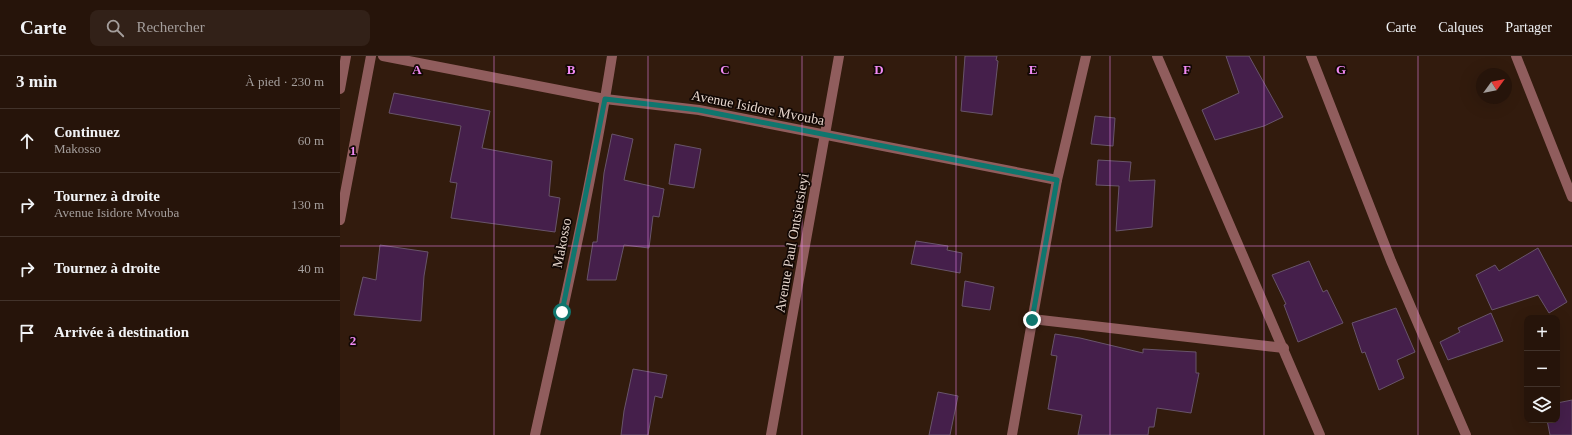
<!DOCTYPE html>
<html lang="fr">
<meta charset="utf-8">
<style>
:root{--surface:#26140a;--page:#322118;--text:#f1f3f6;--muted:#a49e9c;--line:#42332b}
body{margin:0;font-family:"Times New Roman",serif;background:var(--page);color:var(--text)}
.controls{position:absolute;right:12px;bottom:12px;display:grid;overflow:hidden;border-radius:8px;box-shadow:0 4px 16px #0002}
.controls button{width:36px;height:36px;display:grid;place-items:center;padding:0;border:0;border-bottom:1px solid var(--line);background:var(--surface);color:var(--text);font:20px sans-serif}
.compass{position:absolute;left:1136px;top:12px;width:36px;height:36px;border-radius:50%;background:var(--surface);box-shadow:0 4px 16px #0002;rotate:57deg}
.stop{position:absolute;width:12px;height:12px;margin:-9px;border:3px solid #0f766e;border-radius:50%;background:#fff}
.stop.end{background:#0f766e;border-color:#fff;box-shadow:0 1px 4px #0008}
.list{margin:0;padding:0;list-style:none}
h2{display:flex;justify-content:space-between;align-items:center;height:52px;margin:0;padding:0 16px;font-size:17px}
h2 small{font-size:13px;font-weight:400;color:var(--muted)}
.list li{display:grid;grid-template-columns:26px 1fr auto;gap:12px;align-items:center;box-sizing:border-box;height:64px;padding:0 16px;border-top:1px solid var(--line)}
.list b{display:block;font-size:15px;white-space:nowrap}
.list p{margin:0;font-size:13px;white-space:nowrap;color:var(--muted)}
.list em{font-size:13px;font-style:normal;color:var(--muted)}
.icon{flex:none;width:22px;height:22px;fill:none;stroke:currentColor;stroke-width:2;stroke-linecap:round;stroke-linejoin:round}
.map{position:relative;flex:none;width:1232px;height:379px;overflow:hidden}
header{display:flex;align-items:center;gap:24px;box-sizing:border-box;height:56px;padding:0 20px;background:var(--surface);border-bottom:1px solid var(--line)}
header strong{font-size:19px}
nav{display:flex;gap:22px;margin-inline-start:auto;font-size:14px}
.search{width:280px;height:36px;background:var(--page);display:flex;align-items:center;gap:10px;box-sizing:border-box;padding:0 14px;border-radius:8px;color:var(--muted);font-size:15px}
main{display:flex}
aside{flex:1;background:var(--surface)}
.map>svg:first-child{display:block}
.building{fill:#451f4b;stroke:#68546a}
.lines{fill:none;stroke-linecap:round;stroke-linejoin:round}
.minor{stroke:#905d5d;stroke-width:10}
.route{stroke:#0f766e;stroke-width:5}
.grid{fill:none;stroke:#f18af4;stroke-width:1;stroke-opacity:0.55}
.labels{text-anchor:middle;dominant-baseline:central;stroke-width:3.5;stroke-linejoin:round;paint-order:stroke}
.street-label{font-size:14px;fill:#e6d6cd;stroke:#120804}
.grid-label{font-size:13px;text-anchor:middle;font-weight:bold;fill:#f18af4;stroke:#120804;stroke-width:3.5;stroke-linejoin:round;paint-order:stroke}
</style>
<header>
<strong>Carte</strong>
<div class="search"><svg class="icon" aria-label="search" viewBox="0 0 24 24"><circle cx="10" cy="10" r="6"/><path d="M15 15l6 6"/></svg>Rechercher</div>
<nav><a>Carte</a><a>Calques</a><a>Partager</a></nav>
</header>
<main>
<aside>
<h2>3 min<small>À pied · 230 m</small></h2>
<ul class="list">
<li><svg class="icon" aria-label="ahead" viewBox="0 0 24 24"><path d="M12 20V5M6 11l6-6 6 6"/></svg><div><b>Continuez</b><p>Makosso</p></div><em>60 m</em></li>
<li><svg class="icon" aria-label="right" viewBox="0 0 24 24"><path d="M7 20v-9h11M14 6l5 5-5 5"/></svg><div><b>Tournez à droite</b><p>Avenue Isidore Mvouba</p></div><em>130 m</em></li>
<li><svg class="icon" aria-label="right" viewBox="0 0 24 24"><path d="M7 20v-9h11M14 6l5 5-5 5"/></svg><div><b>Tournez à droite</b></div><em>40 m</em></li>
<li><svg class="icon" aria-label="arrive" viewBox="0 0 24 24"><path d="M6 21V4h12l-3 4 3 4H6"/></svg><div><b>Arrivée à destination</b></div></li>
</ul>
</aside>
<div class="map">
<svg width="1232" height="379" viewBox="0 0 1232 379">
<rect width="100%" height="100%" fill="#321b0d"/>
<g class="building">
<path d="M 625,0 L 657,0 L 656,4 L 658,5 L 652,59 L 621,55 Z"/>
<path d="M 886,0 L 909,0 L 943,61 L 924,70 L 875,84 L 862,54 L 899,37 Z"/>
<path d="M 54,37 L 150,55 L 142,92 L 212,105 L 209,140 L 220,142 L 215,176 L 111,162 L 117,127 L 110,126 L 121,70 L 49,57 Z"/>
<path d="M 755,60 L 775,62 L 773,90 L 751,88 Z"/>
<path d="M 272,78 L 293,83 L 284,124 L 324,133 L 319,161 L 313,160 L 309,192 L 284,189 L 276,224 L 247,224 L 253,186 L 257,186 L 264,117 Z"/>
<path d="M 335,88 L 361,93 L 354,132 L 329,128 Z"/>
<path d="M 758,104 L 791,106 L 789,125 L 815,124 L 812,171 L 776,175 L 779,130 L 756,129 Z"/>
<path d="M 576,185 L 608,190 L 607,194 L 622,197 L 620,217 L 571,208 Z"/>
<path d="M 40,189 L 88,196 L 84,220 L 81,265 L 14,259 L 23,221 L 36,224 Z"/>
<path d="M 1198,192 L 1227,246 L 1209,257 L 1198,239 L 1152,254 L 1136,219 L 1155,209 L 1159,215 Z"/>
<path d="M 969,205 L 983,236 L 987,234 L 1003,267 L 958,286 L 944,249 L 946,248 L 932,219 Z"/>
<path d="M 625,225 L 654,231 L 650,254 L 622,250 Z"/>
<path d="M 1056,252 L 1075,296 L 1057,304 L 1064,322 L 1039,334 L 1025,296 L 1022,297 L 1012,267 Z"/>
<path d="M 1151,257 L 1163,285 L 1108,304 L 1100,286 L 1120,276 L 1118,272 Z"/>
<path d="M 715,278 L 740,282 L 803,297 L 803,293 L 856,296 L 856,317 L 859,317 L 851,357 L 817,352 L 814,371 L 809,371 L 808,379 L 738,379 L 742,359 L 708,353 L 717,300 L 711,299 Z"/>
<path d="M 293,313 L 327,319 L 322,342 L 315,340 L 308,379 L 281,379 L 284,355 Z"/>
<path d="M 598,336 L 618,340 L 610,379 L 589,379 Z"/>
<path d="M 1232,344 L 1232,379 L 1210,379 L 1207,364 L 1217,364 L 1217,347 Z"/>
</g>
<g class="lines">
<g class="minor">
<path d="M 43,0 L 265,43 L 359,54 L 717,124"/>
<path d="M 817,0 L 980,379"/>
<path d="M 971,0 L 1051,205 L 1126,379"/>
<path d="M 1176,0 L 1232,141"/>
<path d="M 0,33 L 6,0"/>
<path d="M 0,164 L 31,0"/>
<path d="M 692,263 L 944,292"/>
<path d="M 195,379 C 223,253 252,127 272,0"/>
<path d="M 431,379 L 499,0"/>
<path d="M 672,379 L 717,124 L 746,0"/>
</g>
</g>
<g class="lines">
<path class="route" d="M 222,256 L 265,43 L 359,54 L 717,124 L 692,264"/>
</g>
<path class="grid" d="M 154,0 L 154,379M 308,0 L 308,379M 462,0 L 462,379M 616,0 L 616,379M 770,0 L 770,379M 924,0 L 924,379M 1078,0 L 1078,379M 0,190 L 1232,190"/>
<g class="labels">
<g class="street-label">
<text transform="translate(418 52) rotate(11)">Avenue Isidore Mvouba</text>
<text transform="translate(222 187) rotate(-79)">Makosso</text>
<text transform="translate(452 187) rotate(-80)">Avenue Paul Ontsietsieyi</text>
</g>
</g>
<g class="grid-label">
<text x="77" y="18">A</text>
<text x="231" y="18">B</text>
<text x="385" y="18">C</text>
<text x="539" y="18">D</text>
<text x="693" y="18">E</text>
<text x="847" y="18">F</text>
<text x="1001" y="18">G</text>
<text x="13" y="99">1</text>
<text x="13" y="289">2</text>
</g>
</svg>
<div class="controls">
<button>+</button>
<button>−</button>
<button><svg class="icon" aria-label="layers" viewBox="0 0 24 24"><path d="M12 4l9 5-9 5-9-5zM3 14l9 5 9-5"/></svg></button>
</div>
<svg class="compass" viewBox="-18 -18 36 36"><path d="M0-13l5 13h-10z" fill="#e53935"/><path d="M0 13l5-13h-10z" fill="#a49e9c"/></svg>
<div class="stop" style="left:222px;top:256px"></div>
<div class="stop end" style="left:692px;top:264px"></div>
</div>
</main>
